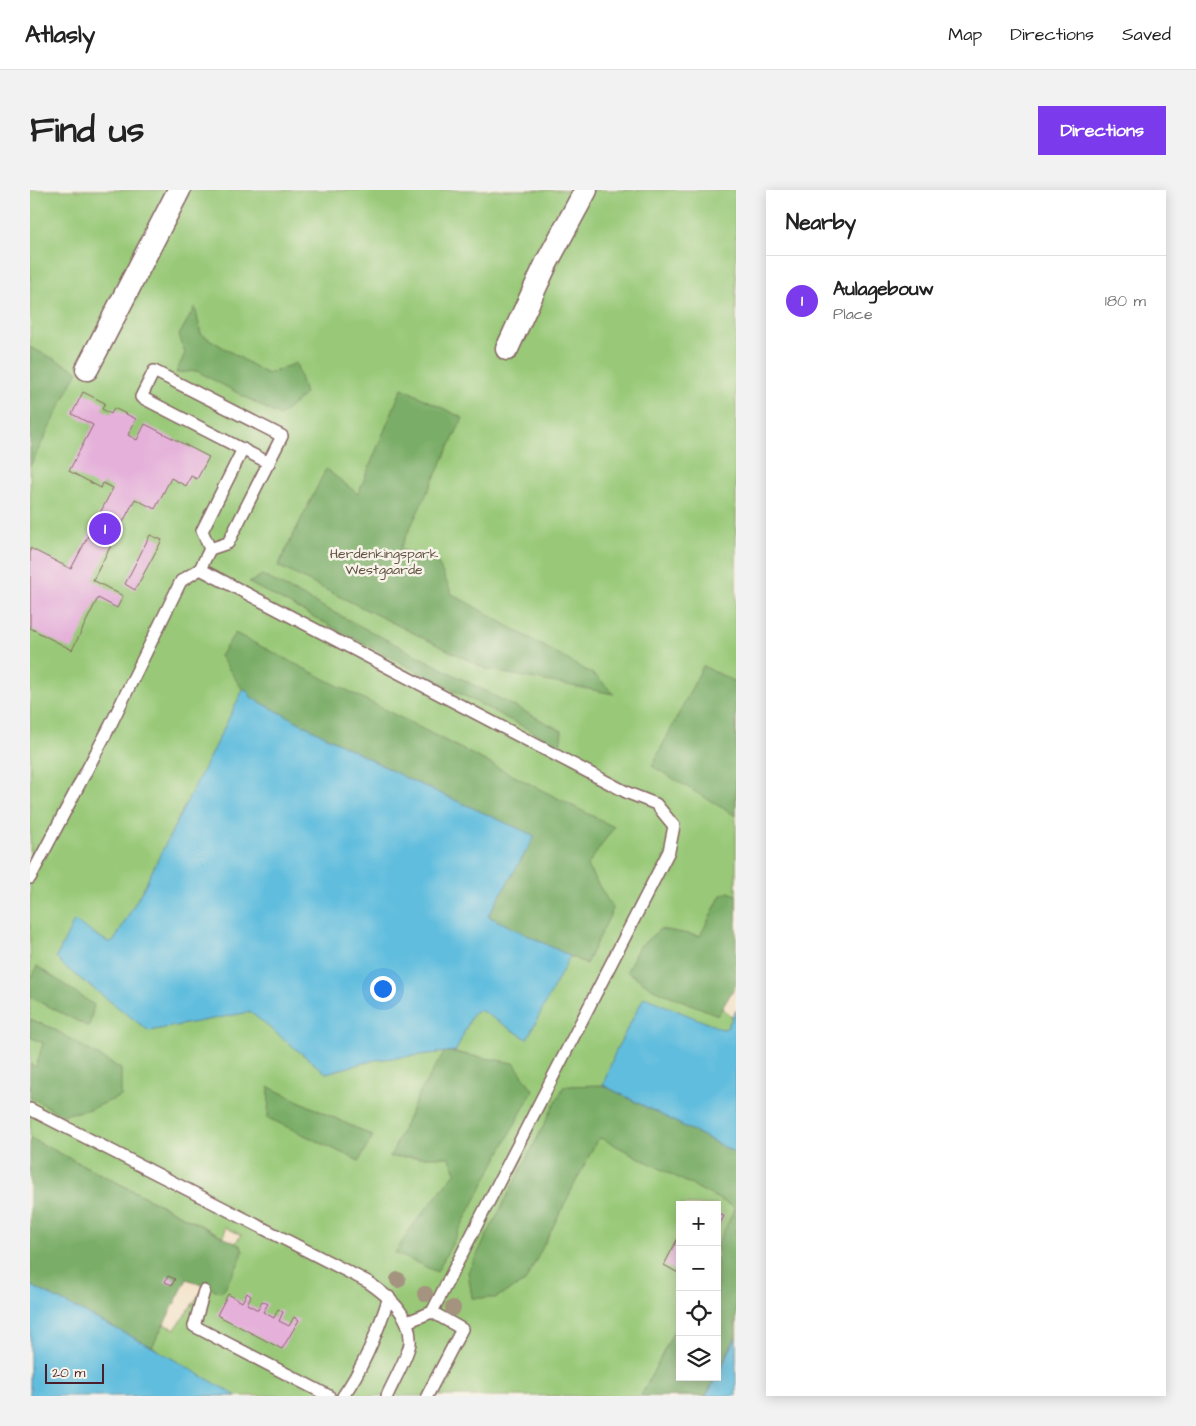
<!DOCTYPE html>
<meta charset="utf-8">
<style>
:root{--surface:#fff;--page:#f2f2f2;--text:#222;--muted:#767676;--line:#e0e0e0;--accent:#7c3aed}
body{margin:0;font-family:"Architects Daughter",sans-serif;background:var(--page);color:var(--text)}
.controls{position:absolute;right:15px;bottom:15px;display:grid;overflow:hidden;border-radius:0px;box-shadow:0 2px 12px #0003}
.controls button{width:45px;height:45px;display:grid;place-items:center;padding:0;border:0;border-bottom:1px solid var(--line);background:var(--surface);color:var(--text);font:25px sans-serif}
.scale{position:absolute;left:15px;bottom:12px;width:59px;box-sizing:border-box;padding-left:5px;border:2px solid #4a1f2b;border-top:0;font-size:14px;line-height:18px;white-space:nowrap;color:#4a1f2b;-webkit-text-stroke:4px #f7f3e8;paint-order:stroke}
.you{position:absolute;left:352px;top:798px;width:18px;height:18px;margin:-12px;border:4px solid #fff;border-radius:50%;background:#1a73e8;box-shadow:0 0 0 8px #1a73e833}
.badge{display:grid;place-items:center;width:32px;height:32px;border-radius:50%;background:var(--accent);color:#fff;font-size:16px;font-weight:700}
.pin{position:absolute;translate:-50% -50%;border:2px solid #fff;box-shadow:0 1px 5px #0006}
.list{margin:0;padding:0;list-style:none}
h2{display:flex;justify-content:space-between;align-items:center;height:65px;margin:0;padding:0 20px;font-size:21px}
h2 small{font-size:16px;font-weight:400;color:var(--muted)}
.list li{display:grid;grid-template-columns:32px 1fr auto;gap:15px;align-items:center;box-sizing:border-box;height:90px;padding:0 20px;border-top:1px solid var(--line)}
.list b{display:block;font-size:19px;white-space:nowrap}
.list p{margin:0;font-size:16px;white-space:nowrap;color:var(--muted)}
.list em{font-size:16px;font-style:normal;color:var(--muted)}
.icon{flex:none;width:28px;height:28px;fill:none;stroke:currentColor;stroke-width:2;stroke-linecap:round;stroke-linejoin:round}
.map{position:relative;flex:none;width:706px;height:1206px;overflow:hidden;border-radius:0px}
header{display:flex;align-items:center;gap:30px;box-sizing:border-box;height:70px;padding:0 25px;background:var(--surface);border-bottom:1px solid var(--line)}
header strong{font-size:24px}
nav{display:flex;gap:28px;margin-inline-start:auto;font-size:18px}
.intro{display:flex;align-items:center;justify-content:space-between;box-sizing:border-box;height:120px;padding:0 30px}
h1{margin:0;font-size:35px}
.button{padding:12px 22px;border-radius:0px;background:var(--accent);color:#fff;font-size:18px;font-weight:700}
main{display:flex;gap:30px;padding:0 30px}
aside{flex:1;background:var(--surface);border-radius:0px;box-shadow:0 2px 12px #0003}
.map>svg:first-child{display:block}
.green{fill:#99c978;stroke:#727452;fill-rule:evenodd}
.forest{fill:#7aad68;stroke:#62664a}
.water{fill:#60bdde;stroke:#556e84}
.building{fill:#e5b0da}
.lines{fill:none;stroke-linecap:round;stroke-linejoin:round}
.lane-casing{stroke:#866463;stroke-width:14}
.street-casing{stroke:#866463;stroke-width:25}
.lane{stroke:#fff;stroke-width:11}
.street{stroke:#fff;stroke-width:22}
.tree{fill:#a4937f}
.labels{text-anchor:middle;dominant-baseline:central;stroke-width:5;stroke-linejoin:round;paint-order:stroke}
.park-label{font-size:14px;fill:#625242;stroke:#f7f3e8}
</style>
<header>
<strong>Atlasly</strong>
<nav><a>Map</a><a>Directions</a><a>Saved</a></nav>
</header>
<div class="intro"><h1>Find us</h1><a class="button">Directions</a></div>
<main>
<div class="map">
<svg width="706" height="1206" viewBox="0 0 706 1206">
<rect width="100%" height="100%" fill="#f7f3e8"/>
<filter id="ink" filterUnits="userSpaceOnUse"><feTurbulence type="fractalNoise" baseFrequency=".02" numOctaves="2"/><feDisplacementMap in="SourceGraphic" scale="10" xChannelSelector="R" yChannelSelector="G"/><feConvolveMatrix kernelMatrix="1 2 1 2 8 2 1 2 1" color-interpolation-filters="sRGB"/></filter>
<filter id="wash" filterUnits="userSpaceOnUse"><feTurbulence type="fractalNoise" baseFrequency=".0096" numOctaves="4" result="noise"/><feDisplacementMap in="SourceGraphic" scale="20" xChannelSelector="R" yChannelSelector="G"/><feGaussianBlur stdDeviation="1.12" result="paint"/><feColorMatrix in="noise" values="0 0 0 0 0 0 0 0 0 0 0 0 0 0 0 0 0 1.4 0 .05"/><feComposite in="paint" operator="in"/></filter>
<g filter="url(#wash)">
<rect width="100%" height="100%" fill="#f4e3ca"/>
<path class="green" d="M 0,0 L 706,0 L 706,730 L 664,793 L 702,827 L 706,836 L 706,1172 L 690,1206 L 131,1206 L 131,1162 L 122,1157 L 133,1134 L 145,1139 L 211,1045 L 195,1037 L 194,1047 L 0,948 ZM 650,1015 L 687,1015 L 687,1187 L 650,1187 Z"/>
<g class="forest">
<path d="M 165,117 L 171,144 L 237,184 L 266,173 L 275,204 L 250,226 L 167,181 L 146,183 L 155,163 L 149,145 Z"/>
<path d="M 0,157 L 48,181 L 0,276 Z"/>
<path d="M 372,198 L 433,228 L 370,359 L 408,373 L 422,404 L 566,486 L 584,504 L 458,480 L 248,376 L 296,279 L 328,304 Z"/>
<path d="M 232,385 L 532,541 L 530,556 L 219,393 Z"/>
<path d="M 205,443 L 584,637 L 557,676 L 583,719 L 556,774 L 458,726 L 504,646 L 378,589 L 222,508 L 213,500 L 190,466 Z"/>
<path d="M 673,476 L 706,492 L 706,626 L 622,576 Z"/>
<path d="M 699,702 L 706,705 L 706,795 L 688,825 L 623,799 L 597,781 L 608,758 L 630,739 L 670,746 L 691,705 Z"/>
<path d="M 7,776 L 64,815 L 59,837 L 0,807 L 0,791 Z"/>
<path d="M 0,829 L 22,838 L 91,879 L 91,906 L 61,919 L 33,925 L 0,907 L 0,874 L 6,877 L 13,853 L 0,847 Z"/>
<path d="M 415,861 L 484,873 L 503,900 L 407,1082 L 365,1063 L 383,1035 L 426,982 L 419,967 L 360,967 L 390,902 Z"/>
<path d="M 573,895 L 706,963 L 706,1147 L 687,1183 L 687,1055 L 704,1020 L 704,1017 L 571,948 L 567,950 L 495,1092 L 465,1108 L 442,1108 L 438,1082 L 534,896 Z"/>
<path d="M 239,897 L 343,946 L 329,971 L 238,928 Z"/>
<path d="M 0,948 L 211,1056 L 213,1061 L 210,1071 L 193,1101 L 190,1102 L 157,1089 L 122,1157 L 0,1095 Z"/>
<path d="M 650,1129 L 650,1187 L 685,1187 L 676,1206 L 611,1206 Z"/>
</g>
<g class="water">
<path d="M 216,499 L 222,508 L 378,589 L 505,646 L 458,726 L 540,766 L 497,849 L 450,820 L 443,823 L 426,861 L 345,870 L 296,883 L 220,822 L 119,841 L 35,777 L 26,768 L 44,731 L 78,752 L 84,751 L 114,697 L 213,500 Z"/>
<path d="M 614,807 L 692,839 L 697,838 L 706,820 L 706,963 L 573,895 L 586,860 Z"/>
<path d="M 0,1095 L 122,1157 L 207,1206 L 0,1206 Z"/>
<path d="M 706,1147 L 706,1206 L 676,1206 L 687,1187 Z"/>
</g>
<g id="blocks">
<g class="building">
<path d="M 53,202 L 75,213 L 72,219 L 81,224 L 84,218 L 106,229 L 98,245 L 107,250 L 115,234 L 179,267 L 167,289 L 161,286 L 156,296 L 141,288 L 125,319 L 105,309 L 63,390 L 93,406 L 87,418 L 68,408 L 42,460 L 0,438 L 0,358 L 41,379 L 83,298 L 73,293 L 71,298 L 39,281 L 63,235 L 42,224 Z"/>
<path d="M 120,345 L 132,350 L 105,400 L 95,394 Z"/>
<path d="M 687,1022 L 694,1026 L 687,1040 Z"/>
<path d="M 650,1044 L 650,1084 L 634,1075 Z"/>
<path d="M 138,1086 L 145,1089 L 142,1095 L 135,1092 Z"/>
<path d="M 217,1103 L 221,1106 L 217,1114 L 228,1120 L 232,1111 L 238,1114 L 233,1122 L 244,1128 L 248,1119 L 253,1122 L 249,1131 L 259,1136 L 264,1127 L 269,1130 L 252,1159 L 187,1125 L 198,1104 L 212,1112 Z"/>
</g>
</g>
</g>
<g filter="url(#ink)">
<use href="#blocks" fill-opacity="0" stroke="#866463" stroke-width="1"/>
<g class="lines">
<g class="lane-casing">
<g id="lane">
<path d="M 180,359 L 198,353 L 252,246 L 124,181 L 111,207 L 239,273"/>
<path d="M 170,379 L 598,603 L 626,614 L 644,636 L 639,661 L 402,1122 L 377,1132"/>
<path d="M 0,688 L 80,536 L 151,391 L 170,379 L 180,359 L 172,341 L 213,259"/>
<path d="M 0,919 L 338,1092 C 358,1106 382,1125 380,1153 C 379,1164 362,1194 357,1206"/>
<path d="M 174,1101 L 164,1136 L 299,1206"/>
<path d="M 313,1206 C 334,1177 348,1141 359,1107"/>
<path d="M 397,1206 L 432,1139 L 402,1122"/>
</g>
</g>
<g class="street-casing">
<g id="street">
<path d="M 477,159 L 517,72 L 556,0"/>
<path d="M 57,179 L 149,0"/>
</g>
</g>
<use href="#lane" class="lane"/>
<use href="#street" class="street"/>
</g>
<g class="tree">
<circle cx="368" cy="1090" r="8"/>
<circle cx="395" cy="1104" r="8"/>
<circle cx="423" cy="1118" r="8"/>
</g>
</g>
<g class="labels">
<g class="park-label">
<text x="354" y="364">Herdenkingspark<tspan x="354" dy="16">Westgaarde</tspan></text>
</g>
</g>
</svg>
<div class="controls">
<button>+</button>
<button>−</button>
<button><svg class="icon" aria-label="locate" viewBox="0 0 24 24"><circle cx="12" cy="12" r="6"/><path d="M12 2v4M12 18v4M2 12h4M18 12h4"/></svg></button>
<button><svg class="icon" aria-label="layers" viewBox="0 0 24 24"><path d="M12 4l9 5-9 5-9-5zM3 14l9 5 9-5"/></svg></button>
</div>
<div class="scale">20 m</div>
<div class="you"></div>
<div class="pin badge" style="left:75px;top:339px">1</div>
</div>
<aside>
<h2>Nearby<small></small></h2>
<ul class="list">
<li><span class="badge">1</span><div><b>Aulagebouw</b><p>Place</p></div><em>180 m</em></li>
</ul>
</aside>
</main>
